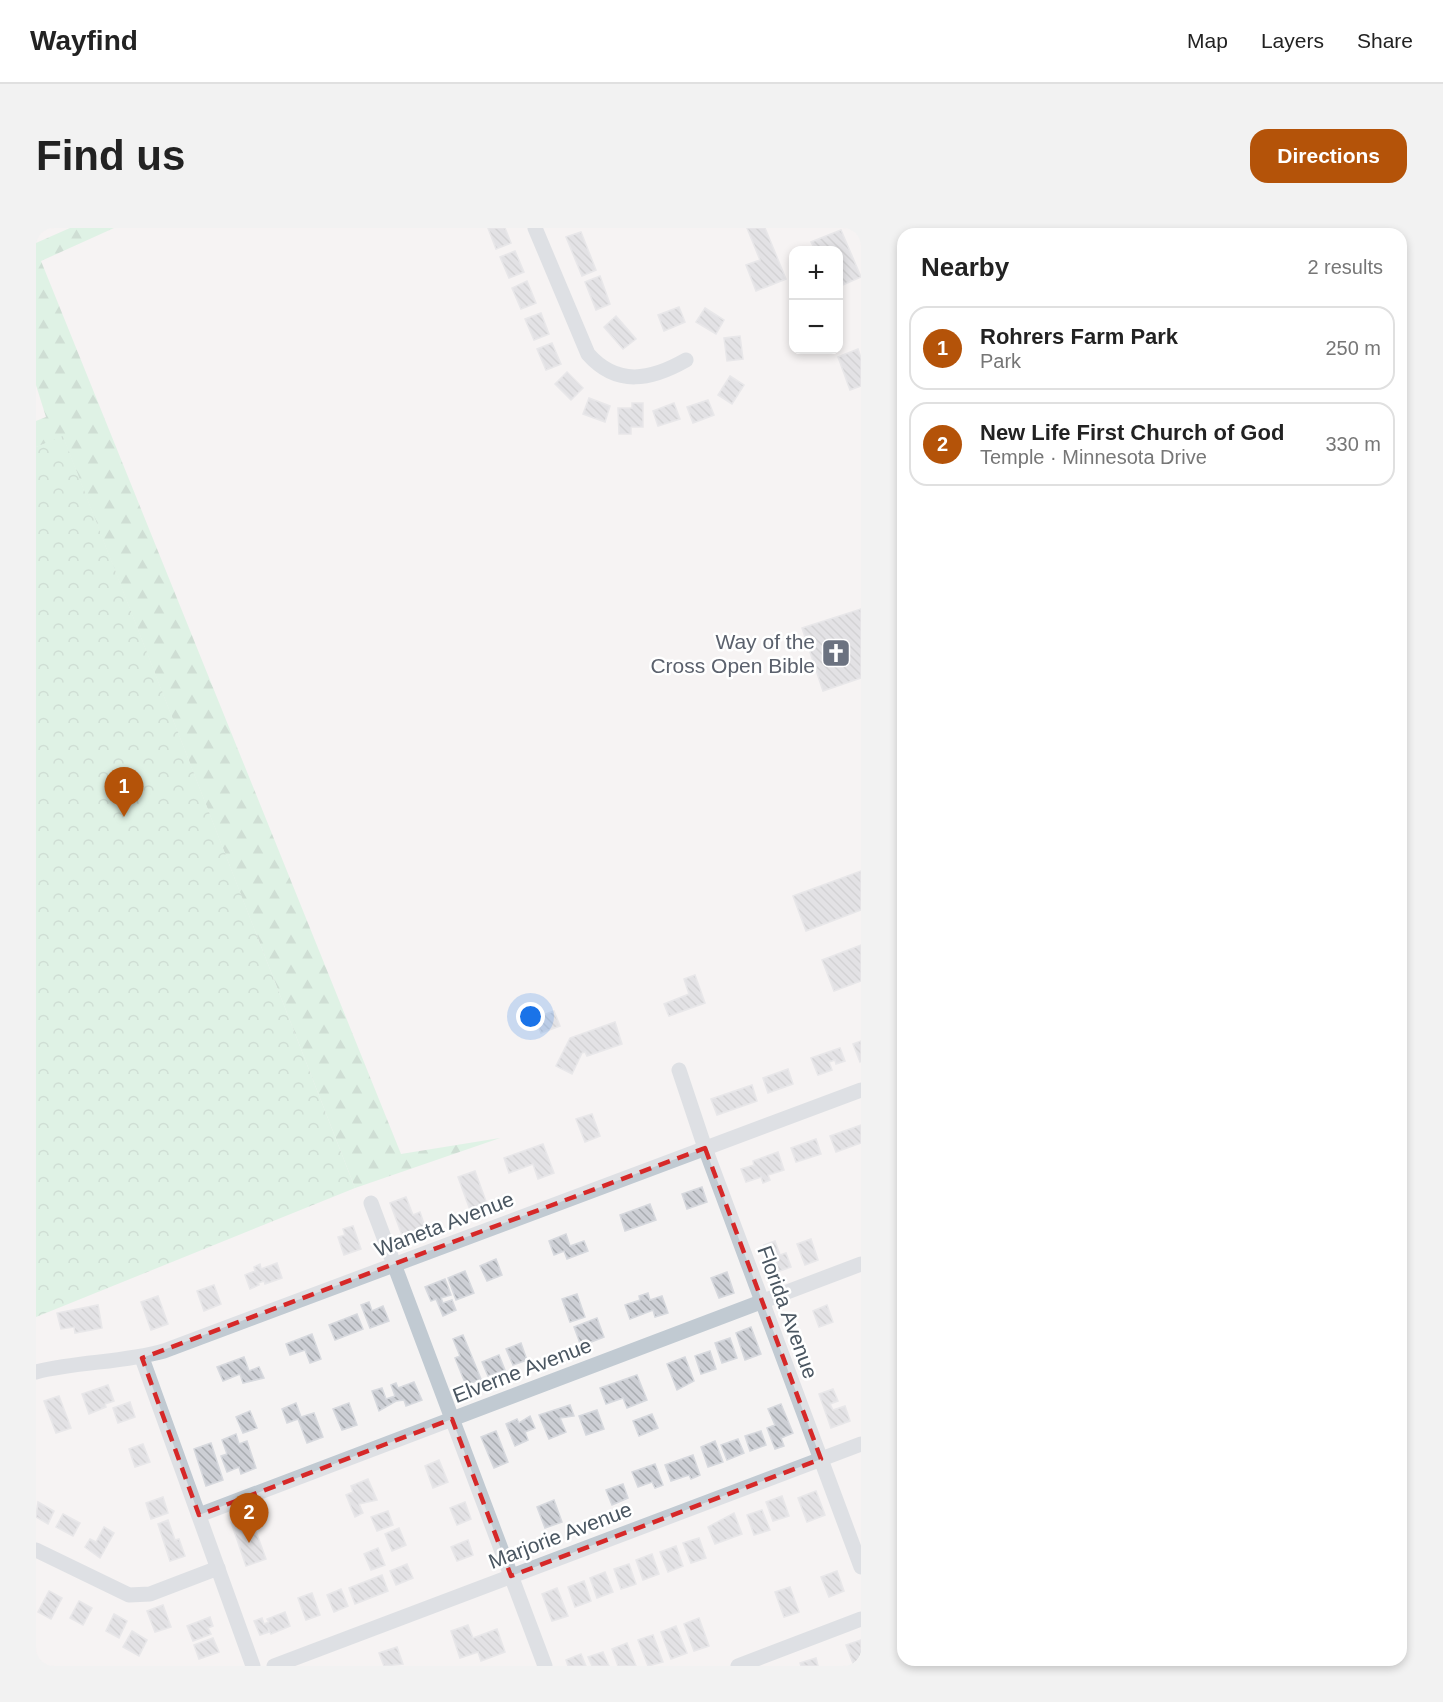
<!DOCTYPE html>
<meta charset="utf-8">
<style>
:root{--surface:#fff;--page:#f2f2f2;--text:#222;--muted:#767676;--line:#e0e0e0;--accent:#b45309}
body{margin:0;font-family:Arial,sans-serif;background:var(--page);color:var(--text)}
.controls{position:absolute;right:18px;top:18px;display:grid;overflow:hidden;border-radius:12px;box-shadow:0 3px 9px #0003}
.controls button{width:54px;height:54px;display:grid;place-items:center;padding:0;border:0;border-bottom:2px solid var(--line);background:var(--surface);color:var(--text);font:30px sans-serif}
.you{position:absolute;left:495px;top:789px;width:21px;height:21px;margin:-15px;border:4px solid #fff;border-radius:50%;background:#1a73e8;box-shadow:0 0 0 9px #1a73e833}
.badge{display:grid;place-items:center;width:39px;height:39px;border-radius:50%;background:var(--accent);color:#fff;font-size:20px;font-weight:700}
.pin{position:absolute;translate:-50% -50px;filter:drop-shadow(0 2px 3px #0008)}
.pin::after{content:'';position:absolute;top:32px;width:21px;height:18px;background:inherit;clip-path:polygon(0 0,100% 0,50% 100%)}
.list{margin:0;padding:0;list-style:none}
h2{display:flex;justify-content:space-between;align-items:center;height:78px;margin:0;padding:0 24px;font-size:26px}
h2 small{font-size:20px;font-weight:400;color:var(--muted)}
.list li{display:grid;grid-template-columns:39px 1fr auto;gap:18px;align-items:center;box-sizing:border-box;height:84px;margin:0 12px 12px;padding:0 12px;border:2px solid var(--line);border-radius:18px}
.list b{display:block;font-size:22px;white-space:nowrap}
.list p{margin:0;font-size:20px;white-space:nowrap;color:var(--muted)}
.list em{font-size:20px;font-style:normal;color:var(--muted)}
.map{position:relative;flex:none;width:825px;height:1438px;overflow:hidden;border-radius:18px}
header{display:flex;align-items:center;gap:36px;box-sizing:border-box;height:84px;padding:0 30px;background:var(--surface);border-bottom:2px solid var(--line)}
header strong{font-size:28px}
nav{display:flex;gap:33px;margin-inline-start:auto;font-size:21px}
.intro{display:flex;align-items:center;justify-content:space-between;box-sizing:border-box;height:144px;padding:0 36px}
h1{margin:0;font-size:42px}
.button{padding:15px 27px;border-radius:18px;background:var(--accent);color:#fff;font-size:21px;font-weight:700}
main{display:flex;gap:36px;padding:0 36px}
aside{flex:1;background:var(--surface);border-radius:18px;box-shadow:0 3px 9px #0003}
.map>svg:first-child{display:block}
.forest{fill:url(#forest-firs)}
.park{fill:url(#park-crowns)}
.building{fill:url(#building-back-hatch);stroke:#d7d9de;stroke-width:1.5}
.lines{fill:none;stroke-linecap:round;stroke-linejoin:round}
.minor{stroke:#c1cad2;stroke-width:15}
.marked{fill:none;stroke:#d62828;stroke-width:4.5;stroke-dasharray:12 8;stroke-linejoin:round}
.labels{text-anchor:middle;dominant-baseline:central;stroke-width:5;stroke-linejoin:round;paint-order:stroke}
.worship-label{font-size:21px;fill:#5b616d;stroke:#fff;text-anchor:end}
.street-label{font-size:21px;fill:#4a5661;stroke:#fff}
</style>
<header>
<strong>Wayfind</strong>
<nav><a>Map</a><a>Layers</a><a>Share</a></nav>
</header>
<div class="intro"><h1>Find us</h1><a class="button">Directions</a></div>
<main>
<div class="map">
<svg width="825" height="1438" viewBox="0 0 825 1438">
<defs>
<pattern id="forest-firs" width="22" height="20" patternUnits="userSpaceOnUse" patternTransform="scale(1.5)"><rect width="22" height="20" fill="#c3f1d5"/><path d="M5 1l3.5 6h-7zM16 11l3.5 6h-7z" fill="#a0c6b0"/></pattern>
<pattern id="park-crowns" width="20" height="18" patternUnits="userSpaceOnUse" patternTransform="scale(1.5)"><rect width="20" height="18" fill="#c3f1d5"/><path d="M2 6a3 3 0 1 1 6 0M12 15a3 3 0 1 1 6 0" fill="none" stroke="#a0c6b0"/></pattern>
<pattern id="building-back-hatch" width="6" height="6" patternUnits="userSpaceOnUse" patternTransform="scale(1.5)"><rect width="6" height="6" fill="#cdcfd5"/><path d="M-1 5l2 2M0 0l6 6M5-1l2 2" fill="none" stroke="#a8abb0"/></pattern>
</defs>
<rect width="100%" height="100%" fill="#f5f3f3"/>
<path class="forest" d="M 34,0 L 78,0 L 5,33 L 365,926 L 464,910 L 319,960 L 27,209 L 0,219 L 0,193 L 10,189 L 0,157 L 0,15 Z"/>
<path class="park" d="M 27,208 L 319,960 L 0,1089 L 0,219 Z"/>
<g class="building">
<path d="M 452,0 L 469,0 L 475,15 L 460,21 Z"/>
<path d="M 711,0 L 729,0 L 750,51 L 720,63 L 710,37 L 724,32 Z"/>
<path d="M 805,2 L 825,49 L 802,59 L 802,22 L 779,22 L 775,14 Z"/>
<path d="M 545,4 L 560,42 L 546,48 L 530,9 Z"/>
<path d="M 479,23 L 488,44 L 473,50 L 464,29 Z"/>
<path d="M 564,48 L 574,76 L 560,82 L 549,54 Z"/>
<path d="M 491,53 L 500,75 L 485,81 L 476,60 Z"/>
<path d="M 643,79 L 649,94 L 628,103 L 622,87 Z"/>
<path d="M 669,80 L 688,92 L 680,106 L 660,94 Z"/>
<path d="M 505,85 L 513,106 L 498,112 L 489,91 Z"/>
<path d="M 580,88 L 600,111 L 587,121 L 568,99 Z"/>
<path d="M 704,108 L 707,131 L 691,133 L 688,110 Z"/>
<path d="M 516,115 L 525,136 L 510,142 L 501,121 Z"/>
<path d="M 822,121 L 825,130 L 825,158 L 814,162 L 802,129 Z"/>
<path d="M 531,144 L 547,160 L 535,172 L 519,156 Z"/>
<path d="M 694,148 L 708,157 L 696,176 L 682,167 Z"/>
<path d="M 553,170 L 574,178 L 569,194 L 547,186 Z"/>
<path d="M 672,172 L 678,187 L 657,195 L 651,179 Z"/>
<path d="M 596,175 L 607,175 L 607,199 L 595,199 L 595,206 L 583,206 L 582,180 L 596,180 Z"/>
<path d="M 638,175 L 644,191 L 622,198 L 617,183 Z"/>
<path d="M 825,381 L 825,450 L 787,463 L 766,400 Z"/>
<path d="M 825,643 L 825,682 L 770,703 L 757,668 Z"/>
<path d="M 825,717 L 825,753 L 798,763 L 786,732 Z"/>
<path d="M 659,747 L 669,775 L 633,788 L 628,776 L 653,766 L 648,751 Z"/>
<path d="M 518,783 L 524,798 L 505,805 L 499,790 Z"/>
<path d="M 579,794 L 586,816 L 551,828 L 549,824 L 546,825 L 536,846 L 520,838 L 534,810 Z"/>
<path d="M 825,813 L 825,833 L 824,834 L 817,816 Z"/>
<path d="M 804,820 L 809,833 L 800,836 L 799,832 L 793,834 L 796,842 L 782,847 L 775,830 Z"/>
<path d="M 752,841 L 757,856 L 732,865 L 727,850 Z"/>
<path d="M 716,857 L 721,873 L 681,887 L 675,871 Z"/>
<path d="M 556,886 L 564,908 L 549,914 L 540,891 Z"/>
<path d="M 825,897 L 825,915 L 800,924 L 794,908 Z"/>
<path d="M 780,911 L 785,926 L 760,934 L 755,920 Z"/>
<path d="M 507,916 L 518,945 L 502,951 L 497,936 L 473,945 L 468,930 Z"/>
<path d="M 742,924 L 748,942 L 732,947 L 734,952 L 727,955 L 725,949 L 710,954 L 705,941 L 718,937 L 717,933 Z"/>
<path d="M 439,943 L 451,976 L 434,982 L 422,949 Z"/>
<path d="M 666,959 L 671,974 L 651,981 L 646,966 Z"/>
<path d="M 370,969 L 377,987 L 384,984 L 389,999 L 366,1007 L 354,975 Z"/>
<path d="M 614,976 L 620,992 L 589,1003 L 584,987 Z"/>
<path d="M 317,998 L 325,1021 L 308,1027 L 302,1009 L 309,1007 L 307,1001 Z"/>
<path d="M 530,1006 L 534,1018 L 548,1013 L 552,1023 L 531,1031 L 528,1023 L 518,1027 L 513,1013 Z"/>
<path d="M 775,1011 L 782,1032 L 769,1037 L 761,1016 Z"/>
<path d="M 739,1013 L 744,1027 L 750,1025 L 755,1039 L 738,1045 L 735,1027 L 732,1028 L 728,1017 Z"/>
<path d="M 460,1031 L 466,1047 L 451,1053 L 444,1038 Z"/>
<path d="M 241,1035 L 246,1050 L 229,1056 L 228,1053 L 222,1055 L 223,1057 L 214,1061 L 209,1047 L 219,1043 L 218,1039 L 224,1036 L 225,1041 Z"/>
<path d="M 429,1043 L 438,1065 L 420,1072 L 412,1050 Z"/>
<path d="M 691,1044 L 698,1065 L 683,1070 L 675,1050 Z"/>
<path d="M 409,1051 L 415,1067 L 405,1070 L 407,1075 L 416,1072 L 420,1082 L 407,1088 L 400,1071 L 395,1073 L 389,1059 Z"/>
<path d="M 178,1057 L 185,1076 L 168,1083 L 161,1063 Z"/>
<path d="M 612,1065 L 614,1072 L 626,1068 L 632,1085 L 619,1089 L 617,1082 L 594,1091 L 589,1077 L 604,1072 L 603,1068 Z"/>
<path d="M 541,1066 L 549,1089 L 534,1094 L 526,1071 Z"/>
<path d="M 122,1068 L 132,1096 L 115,1102 L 105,1074 Z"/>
<path d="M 333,1074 L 336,1083 L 347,1078 L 353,1093 L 334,1100 L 325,1077 Z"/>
<path d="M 62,1077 L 66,1100 L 39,1105 L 38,1099 L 25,1101 L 21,1085 Z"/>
<path d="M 791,1077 L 797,1094 L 783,1099 L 777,1083 Z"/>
<path d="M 321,1086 L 327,1101 L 299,1112 L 293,1097 Z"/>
<path d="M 561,1090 L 568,1109 L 545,1118 L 538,1099 Z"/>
<path d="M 715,1099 L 725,1126 L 709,1132 L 700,1105 Z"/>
<path d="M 276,1106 L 285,1131 L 274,1135 L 269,1122 L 254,1127 L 250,1116 Z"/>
<path d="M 427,1107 L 445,1151 L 430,1157 L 419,1130 L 424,1128 L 417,1111 Z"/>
<path d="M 694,1110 L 701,1130 L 686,1135 L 679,1115 Z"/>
<path d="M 485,1115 L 491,1132 L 477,1137 L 470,1121 Z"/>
<path d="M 674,1123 L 680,1141 L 665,1146 L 659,1128 Z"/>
<path d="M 463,1127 L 469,1142 L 452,1148 L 446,1134 Z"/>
<path d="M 208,1129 L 213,1143 L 223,1139 L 228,1150 L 207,1155 L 204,1146 L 187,1153 L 181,1139 Z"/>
<path d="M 649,1129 L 658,1153 L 641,1162 L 631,1136 Z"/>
<path d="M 601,1147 L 611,1172 L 591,1180 L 587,1170 L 570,1176 L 564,1160 Z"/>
<path d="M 378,1154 L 386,1172 L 370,1178 L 368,1172 L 360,1173 L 343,1183 L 336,1163 L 346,1160 L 350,1171 L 359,1168 L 355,1157 L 360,1155 L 362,1160 Z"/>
<path d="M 72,1157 L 78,1173 L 69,1176 L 70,1179 L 53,1186 L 46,1166 Z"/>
<path d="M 797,1161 L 802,1173 L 794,1176 L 797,1182 L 809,1178 L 814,1193 L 795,1200 L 783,1166 Z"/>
<path d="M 23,1168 L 35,1200 L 20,1205 L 8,1173 Z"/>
<path d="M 94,1174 L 99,1189 L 82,1195 L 77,1180 Z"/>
<path d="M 260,1175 L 265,1189 L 278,1185 L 287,1209 L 271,1215 L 262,1191 L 251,1195 L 246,1181 Z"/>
<path d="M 313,1175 L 321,1197 L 306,1202 L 297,1181 Z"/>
<path d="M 745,1176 L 757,1205 L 745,1210 L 748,1218 L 739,1221 L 731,1200 L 739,1197 L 732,1181 Z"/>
<path d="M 534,1177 L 538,1188 L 524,1190 L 530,1204 L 513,1211 L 503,1187 Z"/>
<path d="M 561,1182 L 568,1201 L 550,1207 L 543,1188 Z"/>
<path d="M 214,1183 L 221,1200 L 207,1205 L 200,1189 Z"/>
<path d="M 616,1186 L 622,1200 L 603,1208 L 597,1193 Z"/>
<path d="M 494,1188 L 499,1200 L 489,1204 L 492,1212 L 479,1218 L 470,1196 L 481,1191 L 483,1195 Z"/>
<path d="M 460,1203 L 472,1234 L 458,1240 L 445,1209 Z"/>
<path d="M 725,1203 L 730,1217 L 714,1223 L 709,1208 Z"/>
<path d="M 200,1206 L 203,1216 L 211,1213 L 220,1240 L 205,1246 L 203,1239 L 191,1244 L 185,1228 L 191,1226 L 186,1212 Z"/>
<path d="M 702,1211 L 708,1225 L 691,1232 L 685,1217 Z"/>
<path d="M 679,1213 L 687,1234 L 672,1239 L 665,1219 Z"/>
<path d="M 175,1215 L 187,1252 L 170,1258 L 158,1221 Z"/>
<path d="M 107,1216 L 114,1234 L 99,1239 L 93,1221 Z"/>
<path d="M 657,1227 L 664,1247 L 655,1251 L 653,1247 L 635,1253 L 629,1237 Z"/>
<path d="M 403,1232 L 412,1254 L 397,1260 L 389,1238 Z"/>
<path d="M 619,1236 L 627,1257 L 619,1260 L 616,1254 L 602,1259 L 596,1244 Z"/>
<path d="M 332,1251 L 341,1272 L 323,1276 L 327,1285 L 319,1289 L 310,1267 L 317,1264 L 315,1258 Z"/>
<path d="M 587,1256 L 592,1270 L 576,1277 L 570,1262 Z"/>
<path d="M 780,1263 L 789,1287 L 771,1294 L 762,1270 Z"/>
<path d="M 746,1268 L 753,1288 L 737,1293 L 730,1274 Z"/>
<path d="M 127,1269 L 132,1285 L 115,1291 L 110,1275 Z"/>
<path d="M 518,1272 L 526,1294 L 509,1300 L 501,1279 Z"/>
<path d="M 2,1274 L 18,1283 L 12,1296 L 0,1289 Z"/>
<path d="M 429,1274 L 435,1291 L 421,1297 L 414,1280 Z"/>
<path d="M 726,1282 L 734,1302 L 718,1307 L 711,1287 Z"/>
<path d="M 352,1283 L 357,1297 L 341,1303 L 335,1289 Z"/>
<path d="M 698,1285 L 706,1306 L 679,1316 L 672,1299 Z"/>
<path d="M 27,1286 L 44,1295 L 37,1308 L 20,1299 Z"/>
<path d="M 219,1286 L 223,1297 L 218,1298 L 230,1331 L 210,1338 L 195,1294 Z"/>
<path d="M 132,1292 L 139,1312 L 143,1311 L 149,1328 L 134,1333 L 122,1296 Z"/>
<path d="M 68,1299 L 78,1305 L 64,1330 L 49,1319 L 54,1311 L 60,1314 Z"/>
<path d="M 363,1300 L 370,1317 L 356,1323 L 349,1306 Z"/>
<path d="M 663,1310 L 670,1330 L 655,1335 L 647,1315 Z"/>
<path d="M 432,1312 L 437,1327 L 421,1333 L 415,1319 Z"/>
<path d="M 640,1318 L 647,1338 L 632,1344 L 624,1324 Z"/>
<path d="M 342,1320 L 349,1337 L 335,1342 L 328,1326 Z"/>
<path d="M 616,1326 L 623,1346 L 607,1352 L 600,1332 Z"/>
<path d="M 371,1336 L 377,1350 L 360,1357 L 354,1343 Z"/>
<path d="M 593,1336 L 600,1356 L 585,1361 L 578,1341 Z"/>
<path d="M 801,1343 L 808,1363 L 793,1369 L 785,1349 Z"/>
<path d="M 569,1344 L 577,1364 L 561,1370 L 554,1350 Z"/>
<path d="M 346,1347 L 352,1363 L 319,1376 L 313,1360 Z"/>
<path d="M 548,1353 L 555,1373 L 539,1379 L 532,1359 Z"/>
<path d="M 754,1359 L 763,1384 L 748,1389 L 739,1364 Z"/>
<path d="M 521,1360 L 532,1388 L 516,1393 L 506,1366 Z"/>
<path d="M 305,1361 L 312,1378 L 298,1384 L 291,1367 Z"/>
<path d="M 13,1363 L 26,1370 L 15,1391 L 2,1384 Z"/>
<path d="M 276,1365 L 284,1387 L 270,1392 L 262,1370 Z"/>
<path d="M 43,1373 L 56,1380 L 47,1397 L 34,1390 Z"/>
<path d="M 127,1377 L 135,1399 L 119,1404 L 111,1383 Z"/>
<path d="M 249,1384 L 254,1398 L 235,1406 L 232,1400 L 233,1404 L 224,1407 L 218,1393 L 226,1390 L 228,1396 L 233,1394 L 231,1391 Z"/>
<path d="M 78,1386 L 91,1393 L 83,1410 L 70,1403 Z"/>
<path d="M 174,1389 L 177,1398 L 172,1400 L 175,1406 L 157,1413 L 151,1398 Z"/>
<path d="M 663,1390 L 673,1418 L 658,1423 L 648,1396 Z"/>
<path d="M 432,1397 L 437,1410 L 461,1401 L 469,1424 L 445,1433 L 442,1424 L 424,1430 L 415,1403 Z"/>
<path d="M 640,1398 L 651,1425 L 635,1431 L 625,1404 Z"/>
<path d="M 96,1403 L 111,1412 L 103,1428 L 87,1419 Z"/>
<path d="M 617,1407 L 627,1434 L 612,1438 L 602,1412 Z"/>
<path d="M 177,1410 L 183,1424 L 163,1431 L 158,1417 Z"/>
<path d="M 825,1412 L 825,1438 L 818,1438 L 810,1417 Z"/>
<path d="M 591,1415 L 600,1438 L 582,1438 L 576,1421 Z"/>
<path d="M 361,1419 L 367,1436 L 348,1438 L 343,1425 Z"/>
<path d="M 567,1424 L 573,1438 L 556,1438 L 552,1429 Z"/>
<path d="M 545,1426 L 550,1438 L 532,1438 L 530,1432 Z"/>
<path d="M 780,1430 L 782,1438 L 765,1438 L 764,1435 Z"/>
</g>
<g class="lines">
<g class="minor">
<path d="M 499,0 L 552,126 C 581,159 615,152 650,132"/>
<path d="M 643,842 L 669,920 L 825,1339"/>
<path d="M 335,975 L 509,1438"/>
<path d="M 106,1130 L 217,1438"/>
<path d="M 0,1144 C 43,1133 86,1135 128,1123 L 825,862"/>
<path d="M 163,1287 L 825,1036"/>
<path d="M 0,1322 L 93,1367 L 114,1366 L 182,1340"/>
<path d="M 238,1438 L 825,1216"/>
<path d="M 702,1438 L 825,1391"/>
</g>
</g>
<path d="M0 0H825V1438H0ZM 669,920 L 785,1231 L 475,1348 L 416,1191 L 163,1287 L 106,1130 Z" fill="#f5f3f3" fill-opacity=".55" fill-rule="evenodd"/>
<path class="marked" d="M 669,920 L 785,1231 L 475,1348 L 416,1191 L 163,1287 L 106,1130 Z"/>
<defs>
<g id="church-square" transform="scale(1.5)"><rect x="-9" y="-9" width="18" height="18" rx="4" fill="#6b7280" stroke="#fff"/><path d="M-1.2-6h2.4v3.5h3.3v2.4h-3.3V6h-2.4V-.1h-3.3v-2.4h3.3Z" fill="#fff"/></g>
</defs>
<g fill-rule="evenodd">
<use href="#church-square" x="800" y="425"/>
</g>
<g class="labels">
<g class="worship-label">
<text x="779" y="413">Way of the<tspan x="779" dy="24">Cross Open Bible</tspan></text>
</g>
<g class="street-label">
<text transform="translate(408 996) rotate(-21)">Waneta Avenue</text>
<text transform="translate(752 1084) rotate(70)">Florida Avenue</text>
<text transform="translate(486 1142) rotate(-21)">Elverne Avenue</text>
<text transform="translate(524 1307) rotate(-21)">Marjorie Avenue</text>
</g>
</g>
</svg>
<div class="controls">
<button>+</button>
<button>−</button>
</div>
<div class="you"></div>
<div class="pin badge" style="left:88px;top:589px">1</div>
<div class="pin badge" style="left:213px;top:1315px">2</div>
</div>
<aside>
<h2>Nearby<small>2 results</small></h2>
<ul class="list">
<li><span class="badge">1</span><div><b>Rohrers Farm Park</b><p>Park</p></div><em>250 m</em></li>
<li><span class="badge">2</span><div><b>New Life First Church of God</b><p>Temple · Minnesota Drive</p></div><em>330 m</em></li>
</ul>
</aside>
</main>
